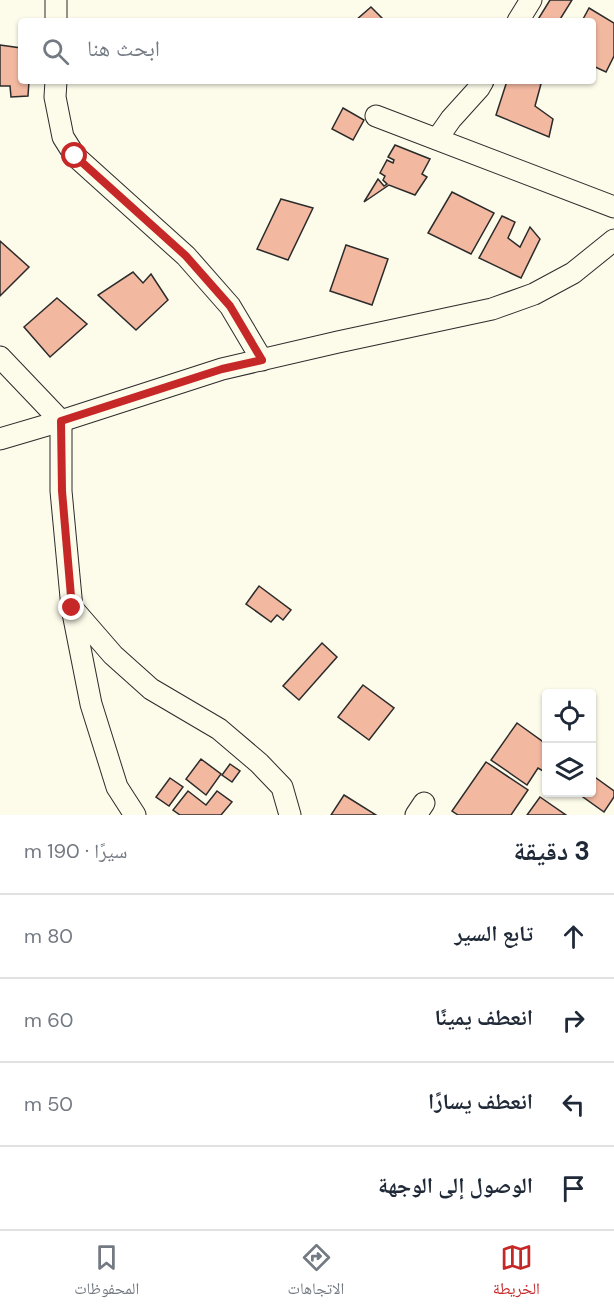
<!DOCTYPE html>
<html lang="ar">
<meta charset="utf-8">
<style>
:root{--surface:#fff;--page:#f2f2f3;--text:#1f2937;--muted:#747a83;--line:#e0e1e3;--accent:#c62828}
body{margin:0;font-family:"DM Sans","Noto Naskh Arabic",sans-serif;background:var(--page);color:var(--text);direction:rtl}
.controls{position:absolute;right:18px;bottom:18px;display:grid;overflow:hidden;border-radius:6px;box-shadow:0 2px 4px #0004}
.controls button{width:54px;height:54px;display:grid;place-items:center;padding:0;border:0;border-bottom:2px solid var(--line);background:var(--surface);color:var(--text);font:30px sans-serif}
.stop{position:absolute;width:18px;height:18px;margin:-14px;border:4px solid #c62828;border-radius:50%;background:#fff}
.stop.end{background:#c62828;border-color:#fff;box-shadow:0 2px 6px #0008}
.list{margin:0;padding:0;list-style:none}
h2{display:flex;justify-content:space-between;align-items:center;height:78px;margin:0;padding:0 24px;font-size:26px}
h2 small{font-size:20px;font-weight:400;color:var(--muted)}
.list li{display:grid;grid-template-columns:39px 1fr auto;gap:18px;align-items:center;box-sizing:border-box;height:84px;padding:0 24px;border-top:2px solid var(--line)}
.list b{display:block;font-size:22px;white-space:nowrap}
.list em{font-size:20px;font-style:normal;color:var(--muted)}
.icon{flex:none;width:33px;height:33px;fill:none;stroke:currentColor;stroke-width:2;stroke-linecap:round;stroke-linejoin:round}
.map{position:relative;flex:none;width:614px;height:815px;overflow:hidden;direction:ltr}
.search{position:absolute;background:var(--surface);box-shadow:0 2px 4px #0004;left:18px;right:18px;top:18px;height:66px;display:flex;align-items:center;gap:15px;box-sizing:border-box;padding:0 21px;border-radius:6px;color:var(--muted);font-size:22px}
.sheet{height:414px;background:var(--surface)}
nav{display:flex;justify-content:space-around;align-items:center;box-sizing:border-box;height:84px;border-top:2px solid var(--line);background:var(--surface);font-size:16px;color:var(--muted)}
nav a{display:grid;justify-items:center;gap:3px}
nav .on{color:var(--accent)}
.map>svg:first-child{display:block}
.building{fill:#f2b8a0;stroke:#2b2b2b;stroke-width:1.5}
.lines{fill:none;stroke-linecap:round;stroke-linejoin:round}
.street-casing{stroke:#2b2b2b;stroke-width:23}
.street{stroke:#fdfbea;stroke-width:21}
.route{stroke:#c62828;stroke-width:8}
</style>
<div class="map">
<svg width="614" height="815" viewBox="0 0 614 815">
<rect width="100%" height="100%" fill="#fdfbea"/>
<g class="building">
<path d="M 550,0 L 572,0 L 559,21 L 537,21 Z"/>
<path d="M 371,7 L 384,20 L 355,21 Z"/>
<path d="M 589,8 L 614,23 L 614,56 L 606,72 L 593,66 L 593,21 L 582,21 Z"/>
<path d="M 0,45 L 21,48 L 21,81 L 29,81 L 28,96 L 11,97 L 10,86 L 0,86 Z"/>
<path d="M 507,81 L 532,81 L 541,84 L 535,106 L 553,119 L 549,137 L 496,115 Z"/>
<path d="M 343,108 L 364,120 L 353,140 L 332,129 Z"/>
<path d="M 395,145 L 430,159 L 422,174 L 427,177 L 415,195 L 389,185 L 364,202 L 378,179 L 384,186 L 387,184 L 383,180 L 385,176 L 380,173 L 387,160 L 393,163 L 394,160 L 388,157 Z"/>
<path d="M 452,192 L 494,213 L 471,254 L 428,233 Z"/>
<path d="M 281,199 L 313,208 L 288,260 L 257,249 Z"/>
<path d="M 502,216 L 515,222 L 508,238 L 520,247 L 530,227 L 540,239 L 521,278 L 479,258 Z"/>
<path d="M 0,241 L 29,267 L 0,296 Z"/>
<path d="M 346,245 L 388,259 L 372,305 L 330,291 Z"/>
<path d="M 133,272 L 143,283 L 151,274 L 168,300 L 136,330 L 98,295 Z"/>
<path d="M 57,298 L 87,324 L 50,357 L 24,327 Z"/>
<path d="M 259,586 L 291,610 L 283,620 L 277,615 L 271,622 L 246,604 Z"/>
<path d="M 322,643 L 337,657 L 299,700 L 283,686 Z"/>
<path d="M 363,685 L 394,708 L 369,740 L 338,717 Z"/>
<path d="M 517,723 L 546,744 L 546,757 L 544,760 L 546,762 L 546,765 L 543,771 L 538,768 L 527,785 L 491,760 Z"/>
<path d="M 201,759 L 221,774 L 206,795 L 186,779 Z"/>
<path d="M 486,762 L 528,790 L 511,815 L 458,815 L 452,811 Z"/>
<path d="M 230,764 L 240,771 L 232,782 L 222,775 Z"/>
<path d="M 592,775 L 614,791 L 614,797 L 604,812 L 576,792 L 592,792 Z"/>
<path d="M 170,778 L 183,787 L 169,806 L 156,797 Z"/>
<path d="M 188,791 L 206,805 L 217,791 L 232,802 L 221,815 L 180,815 L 173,810 Z"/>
<path d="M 344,795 L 376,815 L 331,815 Z"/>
<path d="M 540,797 L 566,815 L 527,815 Z"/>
</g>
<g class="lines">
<g class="street-casing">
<g id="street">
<path d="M 56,0 L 56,21"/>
<path d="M 518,21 L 531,0"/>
<path d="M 56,81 L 55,97 L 63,137 L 75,156 L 186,256 L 230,306 L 262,360"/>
<path d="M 376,116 L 614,207"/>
<path d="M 437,139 L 451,119 L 479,88 L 483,81"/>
<path d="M 0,357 L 61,421 L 61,491 L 72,608 L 91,704 L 117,787 L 135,815"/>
<path d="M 0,439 L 61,421 L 222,369 L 338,342 L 492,309 L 534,294 L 573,273 L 614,240"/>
<path d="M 73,609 L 113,655 L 151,689 L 219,729 L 259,763 L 282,787 L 290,815"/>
<path d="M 416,815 L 424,803"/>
</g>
</g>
<use href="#street" class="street"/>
</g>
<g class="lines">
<path class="route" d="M 72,608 L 62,491 L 61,421 L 222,369 L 262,360 L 230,306 L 186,256 L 75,156"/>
</g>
</svg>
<div class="controls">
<button><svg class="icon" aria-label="locate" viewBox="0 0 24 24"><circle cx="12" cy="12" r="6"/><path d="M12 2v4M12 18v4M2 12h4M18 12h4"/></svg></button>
<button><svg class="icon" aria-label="layers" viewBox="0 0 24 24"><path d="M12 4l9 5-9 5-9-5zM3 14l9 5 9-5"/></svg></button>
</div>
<div class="stop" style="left:75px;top:156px"></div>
<div class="stop end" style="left:72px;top:608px"></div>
<div class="search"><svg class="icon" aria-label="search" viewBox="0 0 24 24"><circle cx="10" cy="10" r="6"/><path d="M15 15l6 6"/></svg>ابحث هنا</div>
</div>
<section class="sheet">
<h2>3 دقيقة<small>سيرًا · 190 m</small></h2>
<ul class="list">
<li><svg class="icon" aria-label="ahead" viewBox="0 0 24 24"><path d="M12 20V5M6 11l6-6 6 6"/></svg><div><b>تابع السير</b></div><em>80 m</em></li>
<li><svg class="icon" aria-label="right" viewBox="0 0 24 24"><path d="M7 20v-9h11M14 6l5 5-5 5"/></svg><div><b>انعطف يمينًا</b></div><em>60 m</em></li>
<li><svg class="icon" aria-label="left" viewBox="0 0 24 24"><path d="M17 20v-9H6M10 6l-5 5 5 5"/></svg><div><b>انعطف يسارًا</b></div><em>50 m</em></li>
<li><svg class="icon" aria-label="arrive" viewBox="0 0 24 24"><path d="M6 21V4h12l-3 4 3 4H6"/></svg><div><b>الوصول إلى الوجهة</b></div></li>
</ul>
</section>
<nav>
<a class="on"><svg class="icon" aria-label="map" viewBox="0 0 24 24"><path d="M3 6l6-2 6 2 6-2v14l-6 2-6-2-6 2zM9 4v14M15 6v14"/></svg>الخريطة</a>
<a><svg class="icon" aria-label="directions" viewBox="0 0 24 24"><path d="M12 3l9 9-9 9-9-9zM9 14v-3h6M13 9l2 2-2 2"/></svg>الاتجاهات</a>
<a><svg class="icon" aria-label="saved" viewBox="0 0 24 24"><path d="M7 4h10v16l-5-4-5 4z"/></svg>المحفوظات</a>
</nav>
